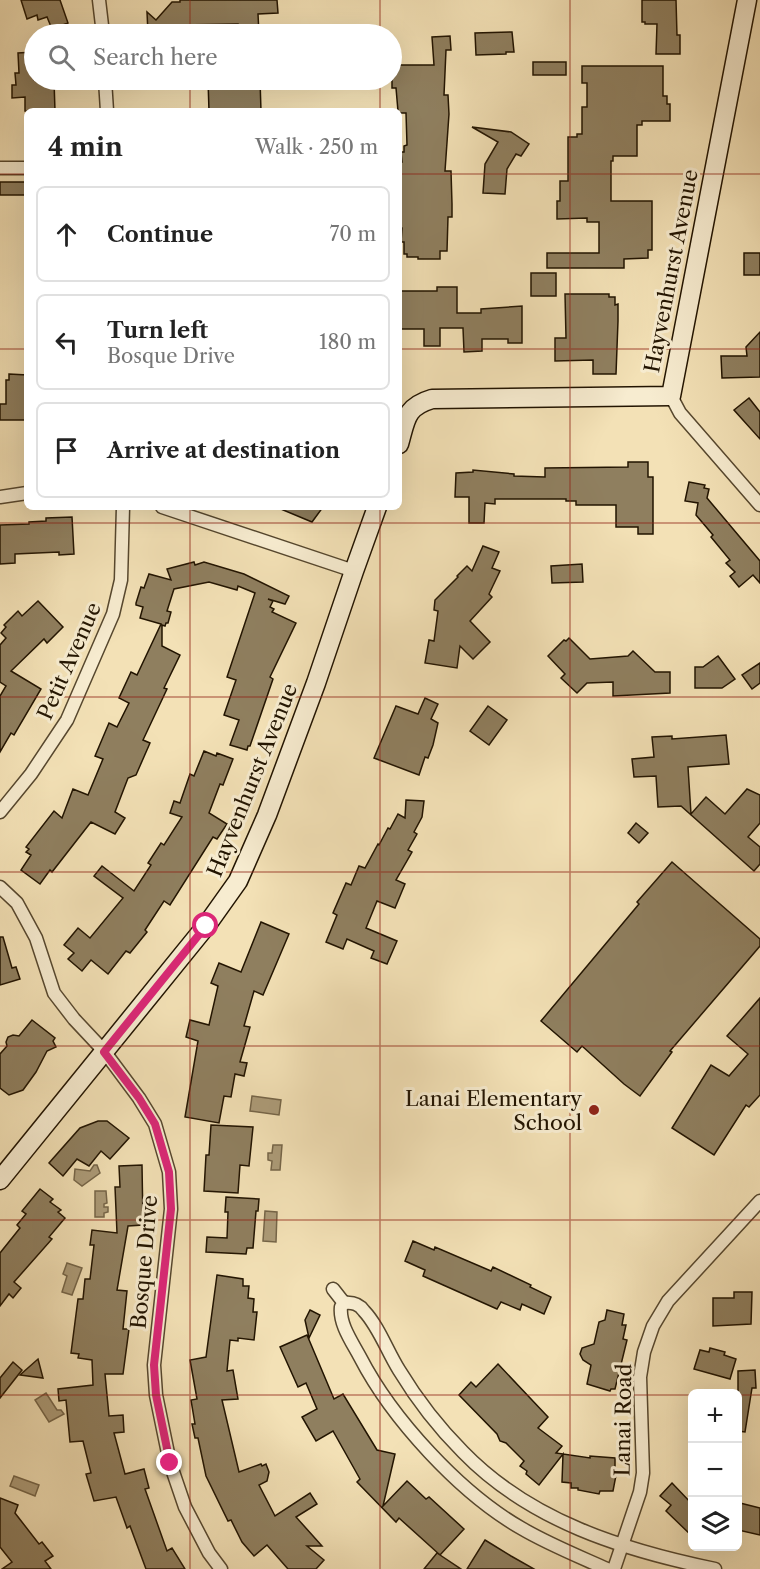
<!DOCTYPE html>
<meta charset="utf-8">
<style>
:root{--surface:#fff;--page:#f6f6f6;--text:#222;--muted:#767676;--line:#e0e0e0}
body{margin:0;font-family:"Libre Caslon Text",serif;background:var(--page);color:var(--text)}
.controls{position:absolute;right:18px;bottom:18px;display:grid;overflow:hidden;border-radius:9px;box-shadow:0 6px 24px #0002}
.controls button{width:54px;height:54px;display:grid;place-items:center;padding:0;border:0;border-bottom:2px solid var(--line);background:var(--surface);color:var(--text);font:30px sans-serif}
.stop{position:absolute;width:18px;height:18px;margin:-14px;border:4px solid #db2777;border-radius:50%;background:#fff}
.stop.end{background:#db2777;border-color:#fff;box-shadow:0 2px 6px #0008}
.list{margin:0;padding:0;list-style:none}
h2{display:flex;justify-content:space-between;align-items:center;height:78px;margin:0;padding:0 24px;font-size:26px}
h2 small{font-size:20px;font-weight:400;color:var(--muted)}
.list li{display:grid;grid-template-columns:39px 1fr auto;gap:18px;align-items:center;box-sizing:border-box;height:96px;margin:0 12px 12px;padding:0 12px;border:2px solid var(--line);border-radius:9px}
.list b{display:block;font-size:22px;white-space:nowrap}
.list p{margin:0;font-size:20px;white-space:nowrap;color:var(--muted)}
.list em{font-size:20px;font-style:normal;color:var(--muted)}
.icon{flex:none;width:33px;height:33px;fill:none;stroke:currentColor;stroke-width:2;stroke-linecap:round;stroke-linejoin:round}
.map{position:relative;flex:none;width:760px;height:1569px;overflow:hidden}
.search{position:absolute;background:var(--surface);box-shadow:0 6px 24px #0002;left:24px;top:24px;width:378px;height:66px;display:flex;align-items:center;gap:15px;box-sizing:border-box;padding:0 21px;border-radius:33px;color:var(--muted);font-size:22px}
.panel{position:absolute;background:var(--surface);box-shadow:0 6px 24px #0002;left:24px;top:108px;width:378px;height:402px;border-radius:9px}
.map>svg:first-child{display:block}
.water{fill:#ac9b78;stroke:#756548;stroke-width:1.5}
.building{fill:#8f7f5f;stroke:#221401;stroke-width:1.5}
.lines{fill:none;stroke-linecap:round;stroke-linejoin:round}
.minor-casing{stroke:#56472e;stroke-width:15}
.secondary-casing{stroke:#221401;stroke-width:21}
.minor{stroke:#f7ecd0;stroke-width:12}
.secondary{stroke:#f7ecd0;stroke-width:18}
.route{stroke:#db2777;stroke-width:8}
.grid{fill:none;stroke:#8f2418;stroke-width:1.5;stroke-opacity:0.55}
.poi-dot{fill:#8f2418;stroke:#f7ecd0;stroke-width:2}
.labels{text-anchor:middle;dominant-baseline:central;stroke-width:6;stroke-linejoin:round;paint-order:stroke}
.street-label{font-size:21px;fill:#221401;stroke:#f7ecd0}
.poi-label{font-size:21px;fill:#221401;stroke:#f7ecd0;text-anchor:end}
</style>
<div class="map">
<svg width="760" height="1569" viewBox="0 0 760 1569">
<rect width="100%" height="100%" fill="#f3e1b6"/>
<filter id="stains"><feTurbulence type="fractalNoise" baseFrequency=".00333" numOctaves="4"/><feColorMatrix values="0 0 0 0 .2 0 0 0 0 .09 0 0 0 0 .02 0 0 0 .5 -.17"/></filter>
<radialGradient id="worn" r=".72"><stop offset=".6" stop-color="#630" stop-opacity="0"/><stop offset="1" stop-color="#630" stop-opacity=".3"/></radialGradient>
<g class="water">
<path d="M 252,1096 L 281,1100 L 279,1115 L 250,1111 Z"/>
<path d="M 273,1145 L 282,1145 L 280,1170 L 271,1170 L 272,1161 L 268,1160 L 268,1153 L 272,1153 Z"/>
<path d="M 94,1165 L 97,1165 L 100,1173 L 82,1186 L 74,1180 L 75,1169 L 90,1171 Z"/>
<path d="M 95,1191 L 106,1191 L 107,1203 L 104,1204 L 104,1207 L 108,1207 L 108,1212 L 104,1213 L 104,1217 L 95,1217 Z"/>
<path d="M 265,1211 L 277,1212 L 276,1242 L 263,1241 Z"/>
<path d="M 67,1263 L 82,1268 L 72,1295 L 62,1292 L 67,1276 L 63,1274 Z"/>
<path d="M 46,1393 L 57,1410 L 61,1410 L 64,1414 L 49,1422 L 35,1400 Z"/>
<path d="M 14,1476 L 39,1485 L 35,1496 L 10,1486 Z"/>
</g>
<g class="building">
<path d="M 21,0 L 60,0 L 68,23 L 52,29 L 47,17 L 38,20 L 37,15 L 27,19 Z"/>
<path d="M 180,0 L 277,0 L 278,13 L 258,14 L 259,34 L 240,34 L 240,30 L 238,30 L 238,24 L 180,25 L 171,34 L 148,34 L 147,12 L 156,20 L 172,2 L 180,2 Z"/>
<path d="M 642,0 L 676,0 L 677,35 L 680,35 L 680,54 L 656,54 L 657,24 L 645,24 L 645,22 L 642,22 Z"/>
<path d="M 512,32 L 514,52 L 506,52 L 506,54 L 476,55 L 475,33 Z"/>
<path d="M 450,36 L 451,50 L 446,50 L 444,95 L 448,95 L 449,114 L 445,171 L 451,171 L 452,204 L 452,217 L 448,217 L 447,251 L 440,251 L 440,259 L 418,259 L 418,257 L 407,257 L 407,254 L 404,254 L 404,242 L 401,242 L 402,228 L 399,227 L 399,162 L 402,162 L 401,152 L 404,152 L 404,146 L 407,145 L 406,113 L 399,113 L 398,111 L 396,88 L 392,88 L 392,65 L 434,65 L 432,37 Z"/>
<path d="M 34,52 L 34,80 L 54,81 L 55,111 L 25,111 L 25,97 L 12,98 L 12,85 L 16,85 L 15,73 L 19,73 L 18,53 Z"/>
<rect x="533" y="62" width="33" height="13"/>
<path d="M 582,66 L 663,66 L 663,96 L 667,96 L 667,104 L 670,104 L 670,121 L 642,121 L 642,125 L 637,125 L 637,156 L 613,156 L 613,161 L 611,161 L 611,201 L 652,201 L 652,250 L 648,250 L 648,258 L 624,259 L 624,268 L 547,268 L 547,253 L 599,253 L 599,222 L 587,222 L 587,218 L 557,219 L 557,201 L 560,201 L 560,181 L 568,181 L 568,137 L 577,137 L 577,134 L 582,134 L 582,107 L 587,107 L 587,83 L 582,83 Z"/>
<path d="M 208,80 L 260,80 L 261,111 L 209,111 Z"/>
<path d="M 472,127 L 511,132 L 529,144 L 521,156 L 516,154 L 507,169 L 505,194 L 483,193 L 485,164 L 498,142 Z"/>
<rect x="0" y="182" width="27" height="13"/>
<rect x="744" y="253" width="16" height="22"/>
<rect x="531" y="273" width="25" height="23"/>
<path d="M 437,287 L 457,287 L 457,313 L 481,313 L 481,309 L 522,306 L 522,343 L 508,343 L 508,339 L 482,339 L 482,351 L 464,352 L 463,328 L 440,328 L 440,346 L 424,346 L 424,329 L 400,329 L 400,291 L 437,291 Z"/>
<path d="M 565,294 L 609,294 L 609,297 L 615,297 L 615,305 L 618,304 L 618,321 L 616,374 L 593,374 L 593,360 L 555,361 L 555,338 L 566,338 Z"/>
<path d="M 760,332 L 760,377 L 722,378 L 721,356 L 747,356 L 746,347 Z"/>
<path d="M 9,374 L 27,375 L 27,420 L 0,420 L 0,404 L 6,404 L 6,380 L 9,380 Z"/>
<path d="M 749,398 L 760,412 L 760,439 L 734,410 Z"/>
<path d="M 628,462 L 648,462 L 648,477 L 653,477 L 653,534 L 638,534 L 638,527 L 616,527 L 616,505 L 576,505 L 576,501 L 566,501 L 566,499 L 495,499 L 495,504 L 485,503 L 484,523 L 469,523 L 469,497 L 455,497 L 456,473 L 473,472 L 473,470 L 514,474 L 514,476 L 545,477 L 545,468 L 628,467 Z"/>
<path d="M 689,482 L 705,485 L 704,488 L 709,489 L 707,498 L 760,561 L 760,583 L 753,575 L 739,587 L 730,576 L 735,572 L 726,563 L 730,560 L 711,537 L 713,535 L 696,515 L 698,503 L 685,501 Z"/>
<path d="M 276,507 L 323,507 L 312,522 Z"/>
<path d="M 72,517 L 74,554 L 59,555 L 59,552 L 15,554 L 15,563 L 0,564 L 0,525 L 29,524 L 29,522 L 46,521 L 46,518 Z"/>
<path d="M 483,546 L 499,552 L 492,568 L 500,571 L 489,594 L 492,597 L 470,621 L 490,642 L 473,659 L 460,646 L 457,668 L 425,663 L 429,640 L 434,641 L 438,611 L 434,610 L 435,600 L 458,577 L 457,576 L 467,566 L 472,571 Z"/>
<path d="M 194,562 L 195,565 L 204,562 L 244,574 L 289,596 L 285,604 L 268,599 L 273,601 L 270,607 L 274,609 L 272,612 L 296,623 L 270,677 L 273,679 L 250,746 L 248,746 L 247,750 L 230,745 L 239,720 L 224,715 L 236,680 L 227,677 L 255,593 L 238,586 L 237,590 L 209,582 L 174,589 L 167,611 L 171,612 L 168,623 L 166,623 L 165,626 L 162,625 L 162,646 L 180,655 L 164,688 L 167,689 L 143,740 L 150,743 L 136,775 L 128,778 L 115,812 L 125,818 L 115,834 L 91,822 L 52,872 L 50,870 L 40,884 L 21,870 L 31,855 L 26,852 L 29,849 L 26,847 L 54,811 L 62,818 L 73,789 L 88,795 L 103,759 L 95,756 L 109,723 L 117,727 L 129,703 L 119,698 L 131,672 L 137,675 L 161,624 L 140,618 L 143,607 L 136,605 L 136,603 L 141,587 L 144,588 L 149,574 L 171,580 L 167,569 Z"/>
<path d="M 582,564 L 583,582 L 552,583 L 551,566 Z"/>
<path d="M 38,601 L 63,627 L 47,643 L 44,639 L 11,671 L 41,689 L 14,735 L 11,733 L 0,752 L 0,696 L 6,686 L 0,682 L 0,645 L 6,638 L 1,633 L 6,627 L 4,625 L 18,611 L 22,616 Z"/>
<path d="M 569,638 L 590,659 L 628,656 L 633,651 L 655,672 L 670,672 L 670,693 L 613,696 L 613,682 L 587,683 L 577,693 L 561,678 L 565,674 L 548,656 L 564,640 L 566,641 Z"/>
<path d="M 718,656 L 735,679 L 722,688 L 695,688 L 695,667 L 703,667 Z"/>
<path d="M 760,663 L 760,683 L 752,689 L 742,675 Z"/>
<path d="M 425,698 L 438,704 L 431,719 L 438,723 L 433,745 L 428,758 L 425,757 L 419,775 L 374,758 L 396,706 L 418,714 Z"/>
<path d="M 488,706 L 507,720 L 489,745 L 470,731 Z"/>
<path d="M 726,735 L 729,764 L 688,767 L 691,814 L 706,797 L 725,814 L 747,789 L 760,795 L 760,823 L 748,837 L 760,847 L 760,864 L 754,871 L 681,806 L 658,807 L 656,776 L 634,777 L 632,759 L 654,757 L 652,737 L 672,736 L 672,739 Z"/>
<path d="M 204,751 L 216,756 L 217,753 L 233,759 L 223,785 L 220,784 L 209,813 L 227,824 L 217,839 L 213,837 L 170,905 L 164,901 L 145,930 L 147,932 L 130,953 L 126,951 L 108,974 L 91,960 L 82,971 L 68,959 L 74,953 L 64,945 L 78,928 L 90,938 L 123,898 L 94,876 L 102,866 L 134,891 L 151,865 L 148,863 L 150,860 L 161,843 L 164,845 L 182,817 L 170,813 L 174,801 L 180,803 L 190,774 L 194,776 Z"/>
<path d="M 406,800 L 424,801 L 422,817 L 414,832 L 417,834 L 408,850 L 412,852 L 396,880 L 405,884 L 395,908 L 377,901 L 366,928 L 397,941 L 387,964 L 371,958 L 374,951 L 347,939 L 343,949 L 326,942 L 337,915 L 333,913 L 346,883 L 351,885 L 359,866 L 365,868 L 378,844 L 379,845 L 388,828 L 390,829 L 398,814 L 405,818 Z"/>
<path d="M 636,823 L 648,833 L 639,843 L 628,833 Z"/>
<path d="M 672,862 L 760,939 L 760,946 L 670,1051 L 672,1052 L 640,1096 L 624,1084 L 582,1046 L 577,1052 L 541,1021 L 639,904 L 637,902 Z"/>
<path d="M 261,922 L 289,934 L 263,995 L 254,991 L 244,1026 L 250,1027 L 240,1062 L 247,1063 L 244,1076 L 235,1074 L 231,1097 L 224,1096 L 219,1123 L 185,1117 L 198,1041 L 186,1037 L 190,1020 L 209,1025 L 218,986 L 211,983 L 219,963 L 241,972 Z"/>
<path d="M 0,937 L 3,937 L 12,968 L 16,967 L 20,979 L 0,985 Z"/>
<path d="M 760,998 L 760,1095 L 749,1107 L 746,1105 L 714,1155 L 672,1128 L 711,1065 L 729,1076 L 748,1054 L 727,1036 Z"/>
<path d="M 32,1020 L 55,1038 L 53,1041 L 56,1047 L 47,1051 L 36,1072 L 23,1090 L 9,1095 L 0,1088 L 0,1054 L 7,1046 L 6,1042 L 8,1037 L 13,1035 L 19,1036 Z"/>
<path d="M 98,1121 L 107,1121 L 129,1138 L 110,1159 L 101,1151 L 89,1166 L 77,1159 L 63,1176 L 49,1163 L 80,1128 Z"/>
<path d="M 211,1125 L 253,1127 L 249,1166 L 240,1165 L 238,1193 L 204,1191 L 206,1155 L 209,1155 Z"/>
<path d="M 142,1165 L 143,1225 L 128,1226 L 117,1290 L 127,1291 L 123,1329 L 129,1329 L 123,1374 L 105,1374 L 109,1416 L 123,1415 L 124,1432 L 114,1433 L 125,1474 L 144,1469 L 149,1488 L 145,1489 L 167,1551 L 172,1548 L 185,1569 L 146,1569 L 130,1526 L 127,1528 L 116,1497 L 94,1501 L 86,1474 L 91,1473 L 83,1441 L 70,1442 L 66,1400 L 59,1401 L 58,1389 L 93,1385 L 92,1360 L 78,1358 L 79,1354 L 71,1353 L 78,1299 L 83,1299 L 85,1279 L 90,1279 L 94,1245 L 90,1245 L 92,1230 L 117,1233 L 115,1187 L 120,1187 L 119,1166 Z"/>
<path d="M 40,1189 L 53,1199 L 50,1202 L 61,1210 L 58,1212 L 65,1218 L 49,1237 L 52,1239 L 14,1282 L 21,1288 L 13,1298 L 9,1294 L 0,1306 L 0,1253 L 20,1228 L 17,1225 L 26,1214 L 22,1211 Z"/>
<path d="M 226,1197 L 259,1199 L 258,1211 L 256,1211 L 253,1248 L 247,1248 L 246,1254 L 206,1252 L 207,1237 L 227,1238 L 228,1212 L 225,1212 Z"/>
<path d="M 413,1241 L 434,1250 L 435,1247 L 491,1271 L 493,1267 L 531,1285 L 530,1287 L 551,1297 L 544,1314 L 522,1304 L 520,1310 L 501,1302 L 497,1309 L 423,1276 L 425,1270 L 405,1261 Z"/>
<path d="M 217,1275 L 243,1279 L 243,1286 L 249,1286 L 248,1298 L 254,1299 L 253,1312 L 257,1312 L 254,1340 L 238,1338 L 238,1341 L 230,1340 L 227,1371 L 233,1370 L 238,1399 L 222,1400 L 239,1472 L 261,1464 L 262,1466 L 266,1464 L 269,1472 L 267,1481 L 259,1485 L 275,1516 L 310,1493 L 317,1504 L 296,1517 L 322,1546 L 307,1546 L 324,1560 L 316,1569 L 288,1569 L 267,1545 L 254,1556 L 242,1542 L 231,1520 L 228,1521 L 206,1476 L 198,1438 L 195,1438 L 192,1424 L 195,1424 L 191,1400 L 197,1399 L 190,1360 L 206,1357 Z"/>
<path d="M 734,1292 L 752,1292 L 751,1324 L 713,1326 L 713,1298 L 734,1298 Z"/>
<path d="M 310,1310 L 320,1315 L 309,1338 L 305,1320 Z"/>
<path d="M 607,1310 L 624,1314 L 622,1325 L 626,1325 L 623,1339 L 627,1340 L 615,1389 L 611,1389 L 610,1391 L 587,1384 L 591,1365 L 583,1360 L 580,1354 L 582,1348 L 594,1344 L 599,1322 L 605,1320 Z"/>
<path d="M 307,1335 L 334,1399 L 343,1394 L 377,1450 L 395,1454 L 383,1506 L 407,1481 L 426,1499 L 429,1497 L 464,1529 L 440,1555 L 399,1518 L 396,1522 L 357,1482 L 360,1479 L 333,1431 L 316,1441 L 302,1417 L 317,1409 L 306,1383 L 298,1387 L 280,1347 Z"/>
<path d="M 710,1348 L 725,1352 L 724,1355 L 736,1359 L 730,1379 L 694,1369 L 700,1350 L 709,1352 Z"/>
<path d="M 38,1359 L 43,1378 L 20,1375 Z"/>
<path d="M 13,1362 L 22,1370 L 0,1398 L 0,1378 Z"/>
<path d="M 498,1364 L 548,1417 L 538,1428 L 562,1446 L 556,1453 L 590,1458 L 590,1456 L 615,1458 L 615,1470 L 617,1470 L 613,1491 L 600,1491 L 599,1494 L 578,1490 L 578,1488 L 571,1488 L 571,1483 L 562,1482 L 563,1454 L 539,1485 L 526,1474 L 527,1471 L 520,1466 L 524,1461 L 506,1443 L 500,1441 L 497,1434 L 459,1395 L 471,1382 L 476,1387 Z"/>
<path d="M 755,1370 L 756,1388 L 752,1388 L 745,1432 L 738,1431 L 738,1371 Z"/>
<path d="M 672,1483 L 693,1505 L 693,1537 L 666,1511 L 671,1505 L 660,1496 Z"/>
<path d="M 0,1498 L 18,1505 L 15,1513 L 39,1544 L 42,1542 L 53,1556 L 45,1561 L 51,1569 L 2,1569 L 12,1562 L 0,1547 Z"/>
<path d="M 740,1503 L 760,1508 L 760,1535 L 738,1530 Z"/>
<path d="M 485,1540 L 511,1556 L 534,1569 L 467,1569 Z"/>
<path d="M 437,1553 L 461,1569 L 424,1569 Z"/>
</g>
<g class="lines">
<g class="minor-casing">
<g id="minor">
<path d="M 99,0 L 103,34"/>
<path d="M 105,80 L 107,111"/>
<path d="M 0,168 L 27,168"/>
<path d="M 671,396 L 680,413 L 760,505"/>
<path d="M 0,497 L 27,493"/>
<path d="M 162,507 L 354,571"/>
<path d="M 0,812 L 31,774 L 67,720 L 113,614 L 121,580 L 123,507"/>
<path d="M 0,887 L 17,903 L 36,938 L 54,993 L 74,1019 L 104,1051 L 139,1098 L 155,1124 L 169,1172 L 171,1209 L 154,1365 L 156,1395 L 170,1463 L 185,1507 L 209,1553 L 221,1569"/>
<path d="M 333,1289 L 344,1303 C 353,1302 359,1304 364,1311 C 379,1327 387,1351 399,1370 C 416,1398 439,1428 463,1452 C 530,1521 623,1550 715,1569"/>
<path d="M 344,1303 L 341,1307 C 339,1324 352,1342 360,1357 C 392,1419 460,1493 521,1528 C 548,1544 578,1556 607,1569"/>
<path d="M 614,1569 L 640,1492 L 643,1473 L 640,1377 L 644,1352 L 653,1326 L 668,1301 L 760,1201"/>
</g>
</g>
<g class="secondary-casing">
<g id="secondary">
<path d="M 399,444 C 406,420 405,407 432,399 L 671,396 L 747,0"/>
<path d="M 0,1180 L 206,926 L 238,881 L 267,815 L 316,683 L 354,571 L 377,507"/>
</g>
</g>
<use href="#minor" class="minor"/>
<use href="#secondary" class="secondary"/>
</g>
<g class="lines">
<path class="route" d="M 170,1463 L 156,1395 L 154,1365 L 171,1209 L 169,1172 L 155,1124 L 139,1098 L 104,1052 L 206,926"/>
</g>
<path class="grid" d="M 190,0 L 190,34M 380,0 L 380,34M 570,0 L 570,1569M 190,80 L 190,111M 380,80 L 380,111M 0,174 L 27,174M 399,174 L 760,174M 0,349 L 27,349M 399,349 L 760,349M 190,507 L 190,1569M 380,507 L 380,1569M 0,523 L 760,523M 0,697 L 760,697M 0,872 L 760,872M 0,1046 L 760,1046M 0,1220 L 760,1220M 0,1395 L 692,1395M 738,1395 L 760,1395"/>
<circle class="poi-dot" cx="594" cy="1110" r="6"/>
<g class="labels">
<g class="street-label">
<text transform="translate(671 271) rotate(-79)">Hayvenhurst Avenue</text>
<text transform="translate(69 661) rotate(-66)">Petit Avenue</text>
<text transform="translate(252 780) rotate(-68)">Hayvenhurst Avenue</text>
<text transform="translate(144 1262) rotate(-85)">Bosque Drive</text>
<text transform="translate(623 1420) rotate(-89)">Lanai Road</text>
</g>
<g class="poi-label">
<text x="582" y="1098">Lanai Elementary<tspan x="582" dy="24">School</tspan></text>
</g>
</g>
<rect width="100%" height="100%" filter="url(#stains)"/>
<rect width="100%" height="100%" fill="url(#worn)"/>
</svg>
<div class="controls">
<button>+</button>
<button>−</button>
<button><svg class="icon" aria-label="layers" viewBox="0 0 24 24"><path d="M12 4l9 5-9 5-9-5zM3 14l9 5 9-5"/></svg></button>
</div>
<div class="stop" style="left:206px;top:926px"></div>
<div class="stop end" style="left:170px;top:1463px"></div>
<div class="search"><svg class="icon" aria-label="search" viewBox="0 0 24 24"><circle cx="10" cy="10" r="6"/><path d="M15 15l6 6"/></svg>Search here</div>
<section class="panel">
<h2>4 min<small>Walk · 250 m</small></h2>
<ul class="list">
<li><svg class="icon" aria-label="ahead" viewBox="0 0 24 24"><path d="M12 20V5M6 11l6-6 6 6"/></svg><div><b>Continue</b></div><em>70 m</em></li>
<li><svg class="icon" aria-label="left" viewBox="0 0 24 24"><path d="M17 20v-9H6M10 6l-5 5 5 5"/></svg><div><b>Turn left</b><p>Bosque Drive</p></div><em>180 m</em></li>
<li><svg class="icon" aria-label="arrive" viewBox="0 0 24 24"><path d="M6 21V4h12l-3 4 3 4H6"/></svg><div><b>Arrive at destination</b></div></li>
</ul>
</section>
</div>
